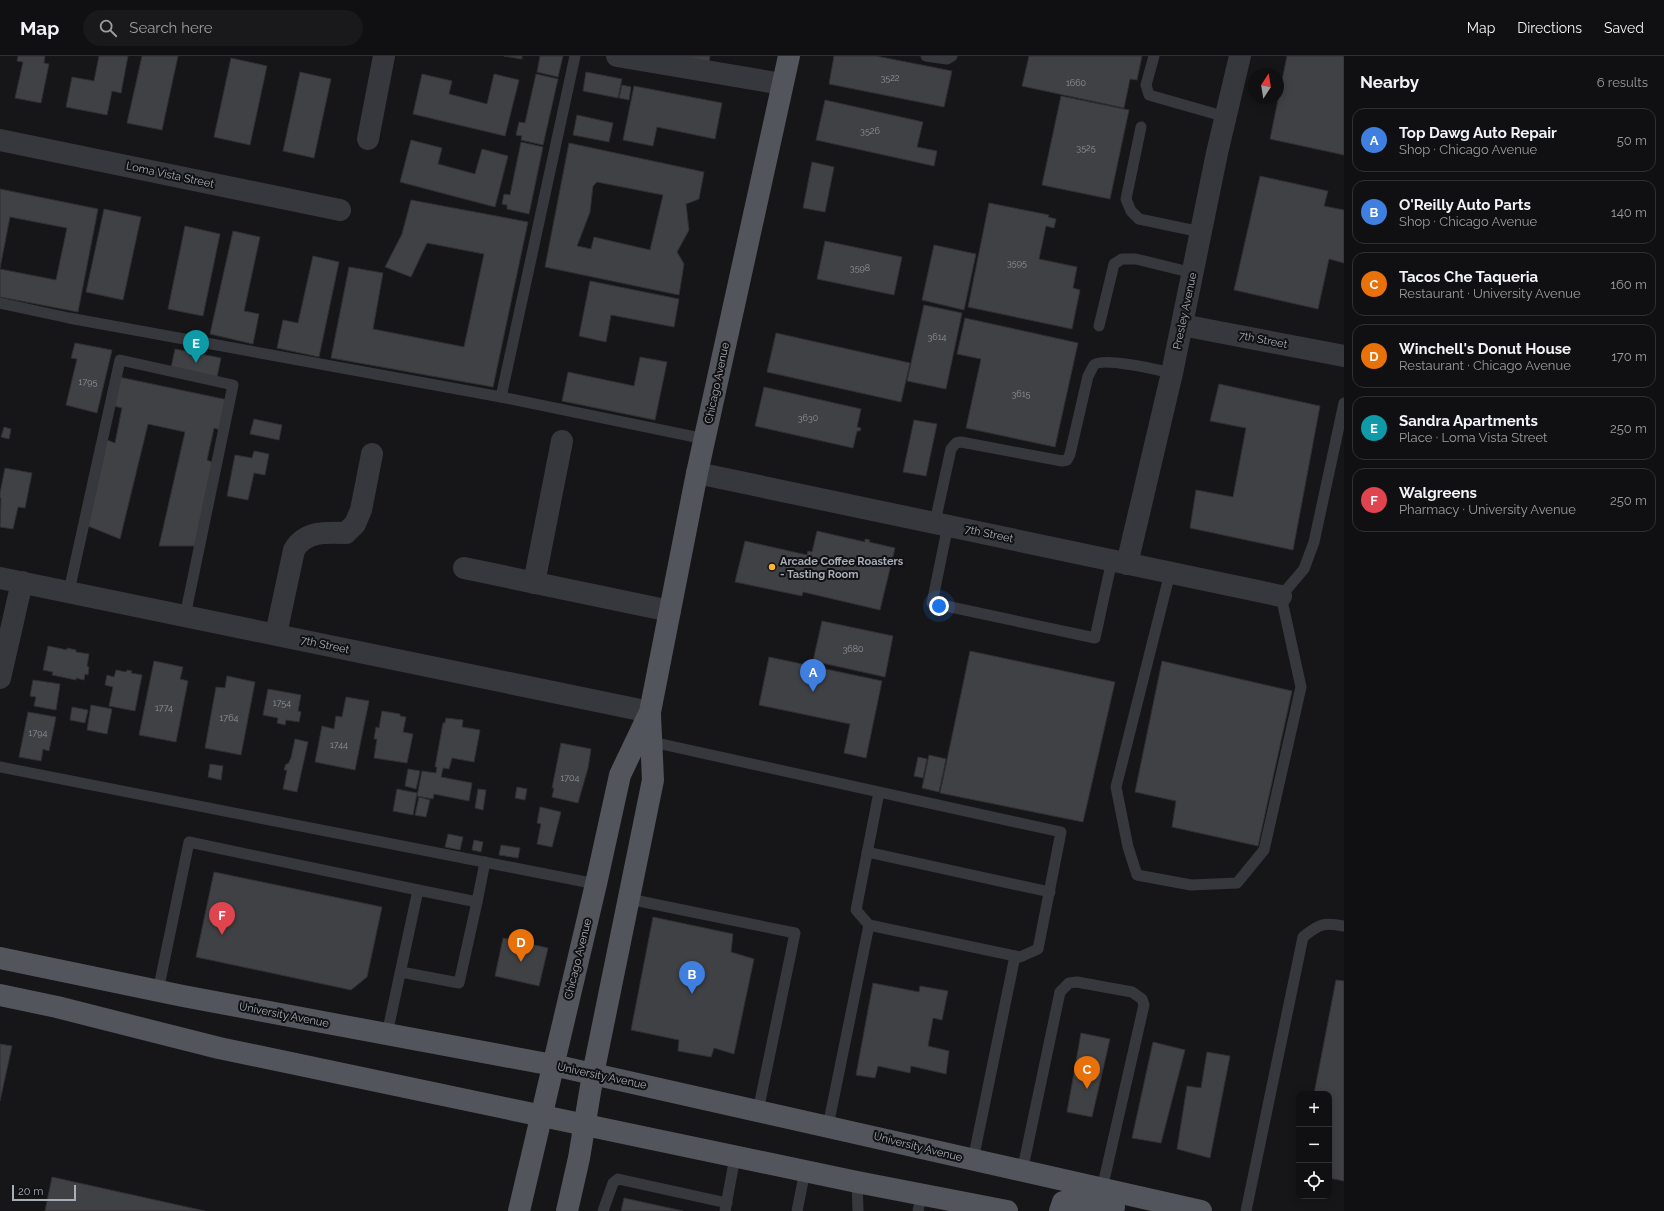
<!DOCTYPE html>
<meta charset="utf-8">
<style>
:root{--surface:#101012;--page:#19191b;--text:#f1f3f6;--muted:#9c9d9f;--line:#303032;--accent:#0f766e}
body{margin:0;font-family:Raleway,sans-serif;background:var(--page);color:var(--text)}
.controls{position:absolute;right:12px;bottom:12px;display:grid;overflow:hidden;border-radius:8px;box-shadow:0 2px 10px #0003}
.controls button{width:36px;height:36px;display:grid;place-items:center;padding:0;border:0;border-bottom:1px solid var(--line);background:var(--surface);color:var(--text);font:20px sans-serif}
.compass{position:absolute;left:1248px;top:12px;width:36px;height:36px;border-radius:50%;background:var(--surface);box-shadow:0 2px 10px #0003;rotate:12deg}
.scale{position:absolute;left:12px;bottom:10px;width:64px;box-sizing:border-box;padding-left:4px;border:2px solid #a7adb9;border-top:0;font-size:11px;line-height:14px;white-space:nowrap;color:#a7adb9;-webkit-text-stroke:3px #111113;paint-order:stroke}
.you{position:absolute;left:939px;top:550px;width:14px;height:14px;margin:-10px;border:3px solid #fff;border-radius:50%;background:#1a73e8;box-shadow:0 0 0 6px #1a73e833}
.badge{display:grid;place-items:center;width:26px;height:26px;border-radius:50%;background:var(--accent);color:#fff;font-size:13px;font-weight:700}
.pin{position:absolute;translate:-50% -33px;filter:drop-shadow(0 1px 2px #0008)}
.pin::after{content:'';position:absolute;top:21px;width:14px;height:12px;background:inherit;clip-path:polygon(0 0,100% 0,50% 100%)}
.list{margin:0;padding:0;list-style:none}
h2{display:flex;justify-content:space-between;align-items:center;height:52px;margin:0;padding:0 16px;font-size:17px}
h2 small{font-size:13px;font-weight:400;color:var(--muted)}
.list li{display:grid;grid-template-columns:26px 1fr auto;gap:12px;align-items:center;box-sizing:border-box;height:64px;margin:0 8px 8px;padding:0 8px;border:1px solid var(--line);border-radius:12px}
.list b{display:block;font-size:15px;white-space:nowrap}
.list p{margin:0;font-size:13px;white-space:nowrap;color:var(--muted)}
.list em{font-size:13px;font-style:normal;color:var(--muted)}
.icon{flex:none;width:22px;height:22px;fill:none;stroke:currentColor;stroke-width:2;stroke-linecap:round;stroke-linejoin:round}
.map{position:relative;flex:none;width:1344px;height:1155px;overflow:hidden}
header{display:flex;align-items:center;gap:24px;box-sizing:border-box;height:56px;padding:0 20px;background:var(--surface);border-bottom:1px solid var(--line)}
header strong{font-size:19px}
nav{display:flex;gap:22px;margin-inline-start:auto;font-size:14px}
.search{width:280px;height:36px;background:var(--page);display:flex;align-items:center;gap:10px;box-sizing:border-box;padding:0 14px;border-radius:22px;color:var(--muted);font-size:15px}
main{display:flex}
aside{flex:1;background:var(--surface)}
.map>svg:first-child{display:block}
.building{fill:#404145;stroke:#303034;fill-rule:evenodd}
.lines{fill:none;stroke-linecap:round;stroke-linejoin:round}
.lane{stroke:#37383d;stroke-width:11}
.street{stroke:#37383d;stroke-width:22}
.primary{stroke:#53555c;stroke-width:22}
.poi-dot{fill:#f9b52d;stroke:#111113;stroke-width:1.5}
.labels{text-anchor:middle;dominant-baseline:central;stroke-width:4;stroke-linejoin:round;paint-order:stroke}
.number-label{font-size:9px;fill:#8d929c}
.street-label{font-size:11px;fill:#a7adb9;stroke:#111113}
.poi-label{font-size:11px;font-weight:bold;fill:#a7adb9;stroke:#111113;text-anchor:start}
</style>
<header>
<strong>Map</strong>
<div class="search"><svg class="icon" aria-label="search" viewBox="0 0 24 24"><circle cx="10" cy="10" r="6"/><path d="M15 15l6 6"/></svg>Search here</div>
<nav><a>Map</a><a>Directions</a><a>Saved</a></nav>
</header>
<main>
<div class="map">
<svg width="1344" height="1155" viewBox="0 0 1344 1155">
<rect width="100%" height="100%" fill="#161618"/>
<g class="building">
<path d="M 18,0 L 45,0 L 44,7 L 49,8 L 41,47 L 15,42 L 23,6 L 17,5 Z"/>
<path d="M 99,0 L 128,0 L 121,37 L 112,35 L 107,59 L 66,51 L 72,21 L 94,25 Z"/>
<path d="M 142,0 L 178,0 L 162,74 L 127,67 Z"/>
<path d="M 504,0 L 522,0 L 522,3 Z"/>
<path d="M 540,0 L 563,0 L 558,21 L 537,16 Z"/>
<path d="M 649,0 L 710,0 L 708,12 Z"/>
<path d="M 834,0 L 876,0 L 952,15 L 944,51 L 829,28 Z"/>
<path d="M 1029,0 L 1142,0 L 1137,24 L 1130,23 L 1124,52 L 1022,30 Z"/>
<path d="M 1287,0 L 1344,0 L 1344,99 L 1270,83 Z"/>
<path d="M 231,2 L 267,10 L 250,89 L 214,81 Z"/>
<path d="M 300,16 L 331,23 L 314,102 L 283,95 Z"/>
<path d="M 586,16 L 622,23 L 618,42 L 583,35 Z"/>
<path d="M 422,18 L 452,25 L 449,38 L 487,48 L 494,18 L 519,24 L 505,80 L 413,58 Z"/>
<path d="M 536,18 L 558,23 L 543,89 L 521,84 L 522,80 L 516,79 L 519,66 L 525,67 Z"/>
<path d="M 622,29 L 631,31 L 629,44 L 619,42 Z"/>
<path d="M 634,30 L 722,47 L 715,83 L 657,71 L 653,90 L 623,84 Z"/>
<path d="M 1061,40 L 1129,54 L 1110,143 L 1042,129 Z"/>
<path d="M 825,44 L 923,66 L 917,91 L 937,95 L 934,110 L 816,84 Z"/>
<path d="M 577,59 L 613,67 L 609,86 L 573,79 Z"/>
<path d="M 411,84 L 442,92 L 438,108 L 475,118 L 482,93 L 508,100 L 495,151 L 400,126 Z"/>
<path d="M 521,86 L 543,91 L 529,158 L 507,153 L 507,149 L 502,148 L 504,138 L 510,139 Z"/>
<path d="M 569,87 L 704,116 L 699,143 L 686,148 L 689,174 L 677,196 L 684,208 L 679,239 L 545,211 ZM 597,126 L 663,139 L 650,194 L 594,181 L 591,193 L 577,190 L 590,156 L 593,130 Z"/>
<path d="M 812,106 L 834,111 L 825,156 L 803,152 Z"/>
<path d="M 1260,120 L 1328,135 L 1324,150 L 1344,154 L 1344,207 L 1329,203 L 1318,253 L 1234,234 Z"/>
<path d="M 0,133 L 98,153 L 78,256 L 0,241 L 0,213 L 56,224 L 67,172 L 10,161 L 0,212 Z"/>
<path d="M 411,144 L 528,166 L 493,331 L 331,302 L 349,211 L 383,217 L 373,273 L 464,291 L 484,198 L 427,187 L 411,221 L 385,211 L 402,178 Z"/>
<path d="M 989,147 L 1049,159 L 1048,161 L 1056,163 L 1054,172 L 1046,170 L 1039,203 L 1077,211 L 1073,232 L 1080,234 L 1072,273 L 968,251 Z"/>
<path d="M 104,153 L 141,161 L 123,244 L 86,236 Z"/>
<path d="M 185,170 L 220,178 L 203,260 L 168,253 Z"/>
<path d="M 233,175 L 260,181 L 244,255 L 259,258 L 253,288 L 210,278 Z"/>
<path d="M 825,185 L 902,201 L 894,239 L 817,223 Z"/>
<path d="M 934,189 L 976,198 L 964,254 L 922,244 Z"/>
<path d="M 313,200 L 339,206 L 319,301 L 277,292 L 283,264 L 298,267 Z"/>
<path d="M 590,225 L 679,243 L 674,271 L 611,259 L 606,286 L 579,280 Z"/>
<path d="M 924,249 L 962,257 L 946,333 L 907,325 Z"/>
<path d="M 965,262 L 1078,287 L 1055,391 L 966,372 L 981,303 L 957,298 Z"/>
<path d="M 776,277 L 910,307 L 901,346 L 767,316 Z"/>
<path d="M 75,287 L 112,294 L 97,357 L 66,349 L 77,303 L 71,302 Z"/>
<path d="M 175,293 L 221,302 L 217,321 L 171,312 Z"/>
<path d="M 640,301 L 667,306 L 655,364 L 562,345 L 568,316 L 634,330 Z"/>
<path d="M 119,321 L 228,344 L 222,375 L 214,372 L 207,404 L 214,407 L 196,490 L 159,490 L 185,376 L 148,368 L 120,483 L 88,470 L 107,384 L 115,387 L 122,352 L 114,350 Z"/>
<path d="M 1219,328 L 1320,350 L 1293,494 L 1190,472 L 1196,434 L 1233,441 L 1246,372 L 1210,365 Z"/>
<path d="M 764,331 L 861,353 L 857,371 L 861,372 L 860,375 L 857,375 L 853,392 L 755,370 Z"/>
<path d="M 254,363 L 282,369 L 279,384 L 250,378 Z"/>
<path d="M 914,364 L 937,368 L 926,420 L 903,416 Z"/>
<path d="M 4,371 L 11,373 L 9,383 L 1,381 Z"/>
<path d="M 254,395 L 269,398 L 265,419 L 254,417 L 248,444 L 227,440 L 235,399 L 252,402 Z"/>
<path d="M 5,412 L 32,417 L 25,452 L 18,451 L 13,473 L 0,471 L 1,442 L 0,442 L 0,437 Z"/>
<path d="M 817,475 L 865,486 L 865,483 L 870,484 L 869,486 L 895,492 L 880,554 L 803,536 L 802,540 L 735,526 L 745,485 L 807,499 L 808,495 L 812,496 Z"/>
<path d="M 822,565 L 893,580 L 885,621 L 813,605 Z"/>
<path d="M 48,590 L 67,594 L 67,592 L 76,594 L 76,596 L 89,598 L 87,610 L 89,611 L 88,619 L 85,618 L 84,624 L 76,622 L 76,624 L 52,619 L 53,616 L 43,614 Z"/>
<path d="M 970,595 L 1115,626 L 1083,766 L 940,737 Z"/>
<path d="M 769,601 L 882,625 L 866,702 L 844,697 L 850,668 L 759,649 Z"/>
<path d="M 154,605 L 183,611 L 180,623 L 188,625 L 176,686 L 139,679 Z"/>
<path d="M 1162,605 L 1292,635 L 1258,790 L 1172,771 L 1176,745 L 1135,736 Z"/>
<path d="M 116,614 L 126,616 L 127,614 L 132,615 L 131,617 L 142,619 L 135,655 L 109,650 L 113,631 L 105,629 L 107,619 L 114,621 Z"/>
<path d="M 227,620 L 255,626 L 241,699 L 205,692 L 216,631 L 225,632 Z"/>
<path d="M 33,624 L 60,628 L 56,654 L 34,650 L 36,641 L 30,640 Z"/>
<path d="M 268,633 L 301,639 L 298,655 L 301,656 L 299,666 L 286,664 L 285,669 L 277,667 L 278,662 L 263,659 Z"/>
<path d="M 346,641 L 369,645 L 355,714 L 315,706 L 322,670 L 334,673 L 336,660 L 342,661 Z"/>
<path d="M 91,649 L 112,653 L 107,678 L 87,674 Z"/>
<path d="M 72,651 L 88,654 L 85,667 L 70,664 Z"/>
<path d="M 382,655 L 400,658 L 400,660 L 406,661 L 403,676 L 413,678 L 407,707 L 374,702 L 377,683 L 374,683 L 376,671 L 379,672 Z"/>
<path d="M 28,656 L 56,661 L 49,695 L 43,693 L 41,705 L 19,701 Z"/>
<path d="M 446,662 L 463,664 L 462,671 L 480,674 L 474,706 L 452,702 L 449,713 L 443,712 L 441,721 L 472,727 L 469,745 L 434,738 L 433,743 L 417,740 L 422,715 L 436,717 L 437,711 L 435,711 L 443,667 L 445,667 Z"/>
<path d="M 295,683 L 308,686 L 297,736 L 283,733 L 287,714 L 284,714 L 286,708 L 288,708 L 291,702 Z"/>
<path d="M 561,687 L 591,693 L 588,712 L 578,747 L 552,741 L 554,732 L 552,732 Z"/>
<path d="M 929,699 L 946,703 L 939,736 L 922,732 Z"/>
<path d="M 918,701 L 927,703 L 923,722 L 914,720 Z"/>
<path d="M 210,708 L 223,710 L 221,724 L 208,721 Z"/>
<path d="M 408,713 L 420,715 L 416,733 L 405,730 Z"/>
<path d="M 517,731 L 527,733 L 525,744 L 515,742 Z"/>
<path d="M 397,733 L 417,737 L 413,759 L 393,755 Z"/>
<path d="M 478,733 L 486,734 L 483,754 L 475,752 Z"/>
<path d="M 419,741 L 430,744 L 426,761 L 415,759 Z"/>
<path d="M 540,751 L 561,756 L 552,791 L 537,788 L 541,768 L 537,767 Z"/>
<path d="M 448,778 L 463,781 L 460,794 L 445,791 Z"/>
<path d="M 474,784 L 483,786 L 481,796 L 472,794 Z"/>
<path d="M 501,789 L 520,792 L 518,802 L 499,799 Z"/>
<path d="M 214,816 L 382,851 L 367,921 L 351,934 L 196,901 Z"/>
<path d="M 653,861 L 733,878 L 731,896 L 754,903 L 734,998 L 714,992 L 711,1001 L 678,995 L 679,984 L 631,974 Z"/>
<path d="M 503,882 L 548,892 L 539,930 L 495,920 Z"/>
<path d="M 1336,924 L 1344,925 L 1344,1125 L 1329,1122 L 1329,1038 L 1314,1038 Z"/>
<path d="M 873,927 L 919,936 L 920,930 L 948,935 L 942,964 L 933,962 L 928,990 L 949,995 L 946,1018 L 911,1010 L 910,1017 L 878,1010 L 875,1022 L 856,1019 Z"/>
<path d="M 1081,977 L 1110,983 L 1092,1061 L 1067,1056 Z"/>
<path d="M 1153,986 L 1185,994 L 1161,1087 L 1132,1082 Z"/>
<path d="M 0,988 L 12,990 L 0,1045 Z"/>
<path d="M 1207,996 L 1230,1000 L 1210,1102 L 1177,1093 L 1187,1030 L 1201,1032 Z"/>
<path d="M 52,1121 L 205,1155 L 45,1155 Z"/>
<path d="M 624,1142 L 683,1155 L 621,1155 Z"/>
</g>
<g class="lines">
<g class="lane">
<path d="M 926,0 L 947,3 L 952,0"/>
<path d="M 1154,0 L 1146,29 L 1149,39 L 1226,61"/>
<path d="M 1141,71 L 1126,143 L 1131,155 L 1139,163 L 1201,176"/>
<path d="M 0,247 L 69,262 L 501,341 L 705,383"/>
<path d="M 1099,270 L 1114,208 L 1122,203 L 1136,203 L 1193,217"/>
<path d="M 501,341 L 575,0"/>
<path d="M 935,466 L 951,393 L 956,387 L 961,386 L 1062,405 L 1067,404 L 1070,398 L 1088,320 C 1090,317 1092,312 1094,309 C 1103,301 1158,314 1172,317"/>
<path d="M 948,469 L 932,547 L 1095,582 L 1112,504"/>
<path d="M 1170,517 L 1116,731 L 1128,791 L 1137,819 L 1191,829 L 1237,827 L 1264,794 L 1301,631 L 1281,540 L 1304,513 L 1314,486 L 1344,347"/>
<path d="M 69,535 L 120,304 L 233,329 L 185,560"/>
<path d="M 652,686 L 1061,776 L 1038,893 L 1020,901 L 869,869 L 856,854 L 879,736"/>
<path d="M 0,711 L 596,828"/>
<path d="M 867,796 L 1050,836"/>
<path d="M 418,834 L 477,846 L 485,806"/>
<path d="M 629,843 L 795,877 L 758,1055"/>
<path d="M 401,916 L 459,927 L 477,846"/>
<path d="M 158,935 L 189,786 L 418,834 L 387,978"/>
<path d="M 828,1070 L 869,869"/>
<path d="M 973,1104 L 1015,900"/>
<path d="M 1022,1116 L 1060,936 L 1069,927 L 1077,926 L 1132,936 L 1142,943 L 1144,949 L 1102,1133"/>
<path d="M 857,1126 L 858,1155"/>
<path d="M 603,1155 L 613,1127 L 618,1123 L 727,1147"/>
<path d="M 725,1155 L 735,1101"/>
<path d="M 797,1155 L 805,1115"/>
<path d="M 918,1155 L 921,1140"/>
<path d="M 1246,1155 L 1303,881 C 1319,868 1324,866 1344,870"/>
</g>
<g class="street">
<path d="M 617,0 L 782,28"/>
<path d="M 368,83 L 384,0"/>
<path d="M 0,84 L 340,154"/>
<path d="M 1182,269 L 1344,300"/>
<path d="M 697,417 L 1281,540"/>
<path d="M 1127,508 L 1172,317 L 1217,97 L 1240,0"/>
<path d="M 464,512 L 670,555"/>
<path d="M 0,522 L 650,656"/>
<path d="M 534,527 L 562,385"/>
<path d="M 276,578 L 294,494 C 305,475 326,476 346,477 L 355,468 L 361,454 L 372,398"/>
<path d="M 0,622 L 22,526"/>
</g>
<g class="primary">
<path d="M 0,902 L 183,940 L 553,1009 L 1201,1155"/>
<path d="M 0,939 L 57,951 L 219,992 L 857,1126 L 1007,1155"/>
<path d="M 519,1155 L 596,828 L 620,719 L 650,656 L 697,417 L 789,0"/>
<path d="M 567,1155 L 579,1102 L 593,1018 L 653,724 L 650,659"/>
<path d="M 1060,1155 L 1063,1146 C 1080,1143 1097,1148 1114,1151"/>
</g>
</g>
<circle class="poi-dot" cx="772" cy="511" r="4"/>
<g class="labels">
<g class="number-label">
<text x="890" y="22">3522</text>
<text x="1076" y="27">1660</text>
<text x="870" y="75">3526</text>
<text x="1086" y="92">3525</text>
<text x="1017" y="207">3595</text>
<text x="860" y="212">3598</text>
<text x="937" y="281">3614</text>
<text x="88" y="326">1795</text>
<text x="1021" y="338">3615</text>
<text x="808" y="362">3630</text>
<text x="853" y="593">3680</text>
<text x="282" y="647">1754</text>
<text x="164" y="652">1774</text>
<text x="229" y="662">1764</text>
<text x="38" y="677">1794</text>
<text x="339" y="689">1744</text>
<text x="570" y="722">1704</text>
</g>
<g class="street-label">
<text transform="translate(170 119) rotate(12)">Loma Vista Street</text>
<text transform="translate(1185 255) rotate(-78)">Presley Avenue</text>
<text transform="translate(1263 284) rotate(11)">7th Street</text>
<text transform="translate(717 327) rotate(-78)">Chicago Avenue</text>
<text transform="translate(989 478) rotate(12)">7th Street</text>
<text transform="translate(325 589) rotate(12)">7th Street</text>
<text transform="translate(578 903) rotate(-76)">Chicago Avenue</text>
<text transform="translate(284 959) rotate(11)">University Avenue</text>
<text transform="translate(602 1020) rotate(12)">University Avenue</text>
<text transform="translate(918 1091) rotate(14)">University Avenue</text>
</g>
<g class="poi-label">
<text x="780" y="505">Arcade Coffee Roasters<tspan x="780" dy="13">- Tasting Room</tspan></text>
</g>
</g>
</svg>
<div class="controls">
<button>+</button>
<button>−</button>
<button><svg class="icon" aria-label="locate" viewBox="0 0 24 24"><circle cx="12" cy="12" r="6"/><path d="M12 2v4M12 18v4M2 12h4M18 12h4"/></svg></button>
</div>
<svg class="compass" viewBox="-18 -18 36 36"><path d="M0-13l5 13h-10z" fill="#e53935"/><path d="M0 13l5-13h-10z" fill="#9c9d9f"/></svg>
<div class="scale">20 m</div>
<div class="you"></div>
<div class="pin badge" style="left:813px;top:636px;background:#3f7fe0">A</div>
<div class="pin badge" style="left:692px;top:938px;background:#3f7fe0">B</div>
<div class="pin badge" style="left:1087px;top:1033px;background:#e8710a">C</div>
<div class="pin badge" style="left:521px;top:906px;background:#e8710a">D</div>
<div class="pin badge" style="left:196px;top:307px;background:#0f9aa8">E</div>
<div class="pin badge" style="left:222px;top:879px;background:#e0444e">F</div>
</div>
<aside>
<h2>Nearby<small>6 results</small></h2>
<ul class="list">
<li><span class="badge" style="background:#3f7fe0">A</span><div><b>Top Dawg Auto Repair</b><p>Shop · Chicago Avenue</p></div><em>50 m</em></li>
<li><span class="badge" style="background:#3f7fe0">B</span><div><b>O'Reilly Auto Parts</b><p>Shop · Chicago Avenue</p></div><em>140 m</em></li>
<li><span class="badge" style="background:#e8710a">C</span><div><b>Tacos Che Taqueria</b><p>Restaurant · University Avenue</p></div><em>160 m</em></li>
<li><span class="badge" style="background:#e8710a">D</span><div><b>Winchell's Donut House</b><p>Restaurant · Chicago Avenue</p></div><em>170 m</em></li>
<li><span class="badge" style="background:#0f9aa8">E</span><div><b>Sandra Apartments</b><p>Place · Loma Vista Street</p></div><em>250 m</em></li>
<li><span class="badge" style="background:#e0444e">F</span><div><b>Walgreens</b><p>Pharmacy · University Avenue</p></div><em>250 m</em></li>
</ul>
</aside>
</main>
